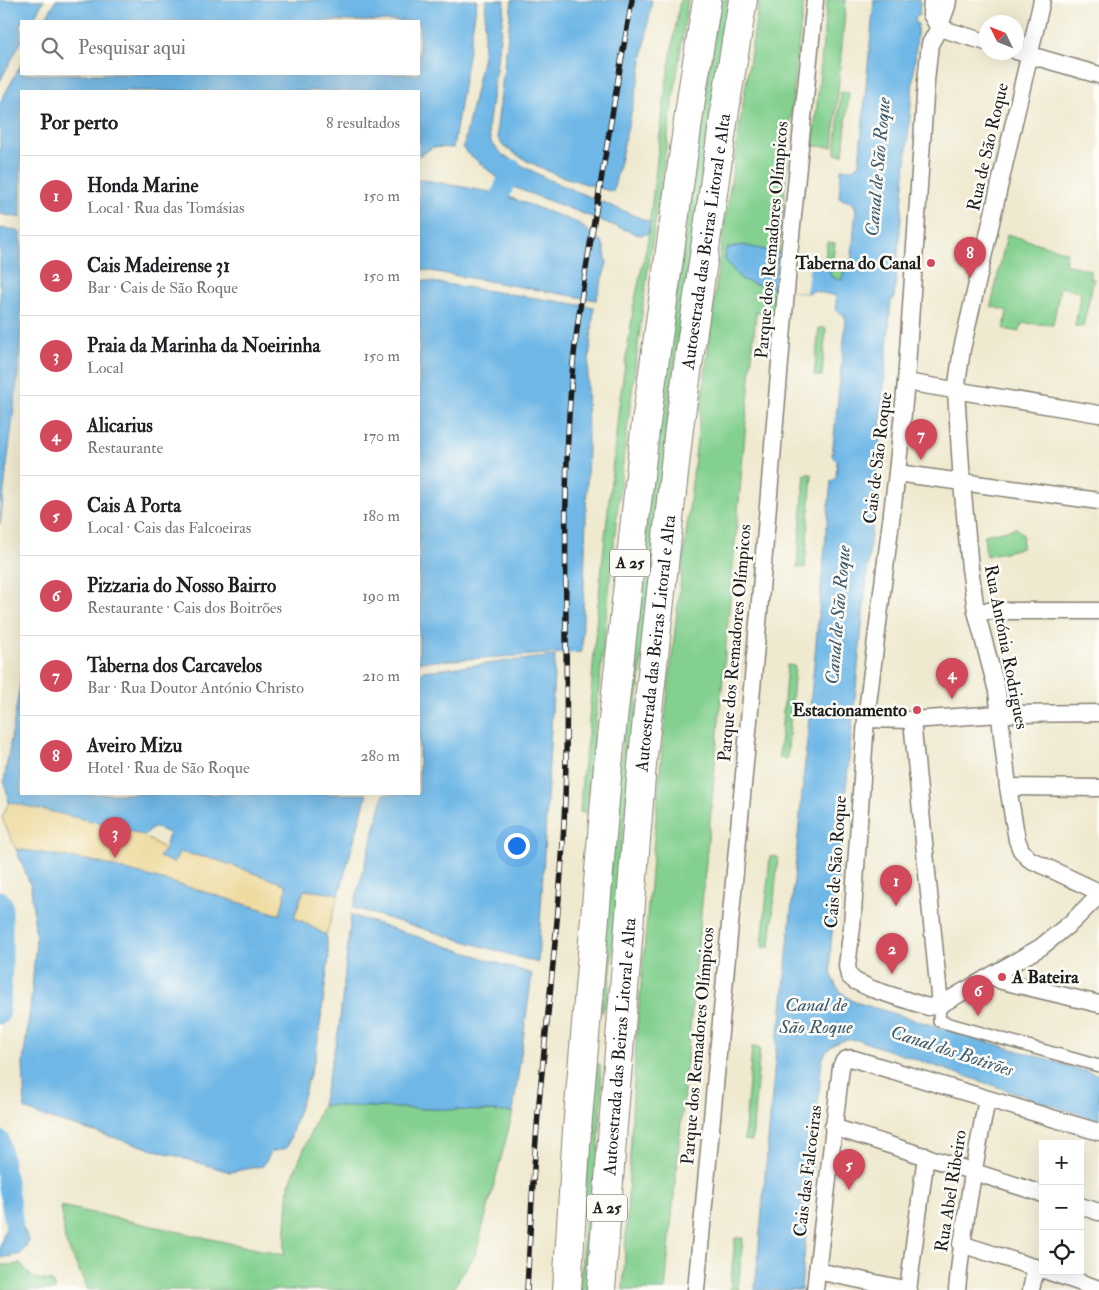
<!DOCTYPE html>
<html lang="pt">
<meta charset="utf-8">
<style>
:root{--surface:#fff;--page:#f6f6f6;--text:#202124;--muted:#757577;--line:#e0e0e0;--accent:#d1495b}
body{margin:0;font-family:"IM FELL Double Pica",serif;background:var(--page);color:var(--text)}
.controls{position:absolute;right:15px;bottom:15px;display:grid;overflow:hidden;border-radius:0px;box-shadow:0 5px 20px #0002}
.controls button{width:45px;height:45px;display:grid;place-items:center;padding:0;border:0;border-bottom:1px solid var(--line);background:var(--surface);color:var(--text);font:25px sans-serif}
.compass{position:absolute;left:979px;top:15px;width:45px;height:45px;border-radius:50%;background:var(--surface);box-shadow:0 5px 20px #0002;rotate:313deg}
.you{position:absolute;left:516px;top:845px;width:18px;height:18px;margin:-12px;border:4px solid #fff;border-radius:50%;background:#1a73e8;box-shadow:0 0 0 8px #1a73e833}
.badge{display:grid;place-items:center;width:32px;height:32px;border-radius:50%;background:var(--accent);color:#fff;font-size:16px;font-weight:700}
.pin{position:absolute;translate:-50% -41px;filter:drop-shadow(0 1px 2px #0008)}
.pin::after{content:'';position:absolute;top:26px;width:18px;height:15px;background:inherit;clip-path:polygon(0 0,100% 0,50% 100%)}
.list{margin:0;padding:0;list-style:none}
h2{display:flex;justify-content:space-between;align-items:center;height:65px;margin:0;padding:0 20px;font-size:21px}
h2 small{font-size:16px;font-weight:400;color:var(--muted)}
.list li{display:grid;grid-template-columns:32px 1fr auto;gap:15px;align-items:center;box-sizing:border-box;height:80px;padding:0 20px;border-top:1px solid var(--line)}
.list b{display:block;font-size:19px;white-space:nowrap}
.list p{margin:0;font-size:16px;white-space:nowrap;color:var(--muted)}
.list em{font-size:16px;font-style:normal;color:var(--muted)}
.icon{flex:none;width:28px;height:28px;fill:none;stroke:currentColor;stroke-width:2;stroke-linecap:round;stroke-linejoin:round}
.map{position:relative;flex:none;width:1099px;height:1290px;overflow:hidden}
.search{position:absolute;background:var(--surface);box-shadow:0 5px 20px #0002;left:20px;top:20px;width:400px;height:55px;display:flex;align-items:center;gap:12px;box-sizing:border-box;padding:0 18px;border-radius:0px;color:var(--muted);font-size:19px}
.panel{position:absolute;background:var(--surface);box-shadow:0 5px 20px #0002;left:20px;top:90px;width:400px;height:705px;border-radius:0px}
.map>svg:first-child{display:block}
.green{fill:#83d08f;stroke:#507656}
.sand{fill:#eeda9e;stroke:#857b5d}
.water{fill:#6eb7e6;stroke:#456a81}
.pier{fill:#efe9cf}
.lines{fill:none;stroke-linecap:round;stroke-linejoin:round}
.canal{stroke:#6eb7e6;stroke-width:19}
.pedestrian-casing{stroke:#868276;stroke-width:14}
.minor-casing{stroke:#868276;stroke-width:19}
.motorway-casing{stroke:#868276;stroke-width:30}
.pedestrian{stroke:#fff;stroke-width:11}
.minor{stroke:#fff;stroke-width:16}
.motorway{stroke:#fff;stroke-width:28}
.rail-casing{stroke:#1c1c1c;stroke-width:5.5}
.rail{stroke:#fdfcf7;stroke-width:4;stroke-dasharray:11;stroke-linecap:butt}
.poi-dot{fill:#d1495b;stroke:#fdfcf7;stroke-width:2}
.labels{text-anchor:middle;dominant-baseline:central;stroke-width:5;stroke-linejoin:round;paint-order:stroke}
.shield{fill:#fdfcf7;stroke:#605f5e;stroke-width:1}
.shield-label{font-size:16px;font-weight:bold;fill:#1c1c1c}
.street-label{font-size:18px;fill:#1c1c1c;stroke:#fdfcf7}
.poi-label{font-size:18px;font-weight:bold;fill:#1c1c1c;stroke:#fdfcf7;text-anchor:end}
.water-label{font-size:19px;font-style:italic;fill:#3d5a6d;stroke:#fdfcf7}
</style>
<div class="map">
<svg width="1099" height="1290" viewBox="0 0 1099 1290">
<rect width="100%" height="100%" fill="#fdfcf7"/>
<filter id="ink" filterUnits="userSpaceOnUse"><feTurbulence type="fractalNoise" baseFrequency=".02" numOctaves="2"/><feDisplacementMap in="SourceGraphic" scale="10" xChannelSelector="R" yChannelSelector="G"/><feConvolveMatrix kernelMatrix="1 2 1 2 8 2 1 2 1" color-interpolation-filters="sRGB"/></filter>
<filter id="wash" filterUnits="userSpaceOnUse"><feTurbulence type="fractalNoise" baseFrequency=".0096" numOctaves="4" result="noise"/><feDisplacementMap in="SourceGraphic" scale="20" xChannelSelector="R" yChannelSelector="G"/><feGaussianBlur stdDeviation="1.12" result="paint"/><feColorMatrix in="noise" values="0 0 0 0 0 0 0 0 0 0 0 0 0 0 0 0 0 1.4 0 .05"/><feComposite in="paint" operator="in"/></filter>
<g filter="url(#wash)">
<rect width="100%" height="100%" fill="#efe9cf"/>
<g class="green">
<path d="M 680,0 L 688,0 L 644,298 L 620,486 L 586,813 L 580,812 L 582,777 L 588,734 L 597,613 L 619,405 L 634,304 L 648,240 L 652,201 L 666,85 Z"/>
<path d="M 719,0 L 728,0 L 688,270 L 672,384 L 622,843 L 609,991 L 602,1013 L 599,990 L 629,673 L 658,423 Z"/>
<path d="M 759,0 L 804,0 L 795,74 L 779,253 L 742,245 L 726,249 L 725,260 L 741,279 L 758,285 L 775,289 L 773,313 L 756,312 L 712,799 L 665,1290 L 623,1290 L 636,1041 L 665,716 L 698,431 L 720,253 Z"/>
<path d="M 827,0 L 846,0 L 833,147 L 813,146 Z"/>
<path d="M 841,92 L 849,93 L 843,155 L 835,154 Z"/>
<path d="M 1007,234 L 1067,252 L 1065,264 L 1090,270 L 1090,279 L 1094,279 L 1083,327 L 1075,326 L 1081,292 L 1060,287 L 1053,325 L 1023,323 L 1019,332 L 1004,329 L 1007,311 L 991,306 Z"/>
<path d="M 827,242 L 835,243 L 833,259 L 844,263 L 844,271 L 842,280 L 831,277 L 829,268 L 825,259 Z"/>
<path d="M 819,328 L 826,328 L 822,376 L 814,376 Z"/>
<path d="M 805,474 L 812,474 L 805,568 L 797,567 Z"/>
<path d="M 1017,528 L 1023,534 L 1022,548 L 986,556 L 984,535 Z"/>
<path d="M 787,665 L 795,666 L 787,759 L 779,758 Z"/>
<path d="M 770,856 L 778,857 L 770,947 L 762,947 Z"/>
<path d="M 752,1047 L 760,1048 L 752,1141 L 744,1140 Z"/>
<path d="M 598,1064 L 600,1064 L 602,1095 L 590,1290 L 580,1290 L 591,1094 Z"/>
<path d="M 322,1105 L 513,1112 L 476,1253 L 452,1290 L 88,1290 L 65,1241 L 61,1206 L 284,1255 L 289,1185 Z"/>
<path d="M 735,1238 L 743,1238 L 738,1290 L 730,1290 Z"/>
<path d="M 20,1263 L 33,1278 L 51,1281 L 56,1290 L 0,1290 L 0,1265 L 12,1265 Z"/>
</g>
<g class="sand">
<path d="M 9,802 L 126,829 L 143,836 L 165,849 L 159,857 L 173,862 L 179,852 L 214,859 L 287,884 L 281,915 L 188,887 L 92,861 L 16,849 L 2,818 Z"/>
<path d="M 304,890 L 339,894 L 326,935 L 294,917 Z"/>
</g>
<g class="water">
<path d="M 0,0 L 44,0 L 32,21 L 21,21 L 21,42 L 0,81 Z"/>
<path d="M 56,0 L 477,0 L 453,148 L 433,147 L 419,156 L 419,91 L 21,91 L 21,218 L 0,214 L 0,103 L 21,64 L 21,74 L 419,74 L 419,21 L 44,21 Z"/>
<path d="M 486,0 L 505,0 L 488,129 L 491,142 L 503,155 L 547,179 L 650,222 L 648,234 L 639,235 L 505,184 L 463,149 L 483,56 Z"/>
<path d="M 512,0 L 652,0 L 640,74 L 613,192 L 557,175 L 527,161 L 503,146 L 498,138 L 497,127 Z"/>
<path d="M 874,0 L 920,0 L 919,16 L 916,16 L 915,23 L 918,24 L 894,299 L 891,300 L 876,483 L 831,943 C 830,971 828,987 855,1002 L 1099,1075 L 1099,1121 L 858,1040 C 844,1038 828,1044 823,1058 C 822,1062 821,1067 821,1071 L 801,1290 L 755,1290 L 777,1038 L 781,1020 L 831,481 L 836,478 L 837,461 L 832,456 L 846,320 L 843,314 L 836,310 L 836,296 L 814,291 L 806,293 L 775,289 L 758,285 L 741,279 L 725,260 L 726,249 L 742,245 L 779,253 L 825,259 L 829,268 L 831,277 L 842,280 L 844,271 L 851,266 L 856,209 L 853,203 L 839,198 L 841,169 L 853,169 L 859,163 Z"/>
<path d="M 419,179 L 501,194 L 578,223 L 603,243 L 607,263 L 596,300 L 419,269 Z"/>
<path d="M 0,228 L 18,230 L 21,234 L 21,325 L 19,366 L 0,524 Z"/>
<path d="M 419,280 L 594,307 L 587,382 L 588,449 L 582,652 L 419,662 Z"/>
<path d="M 555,656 L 538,963 L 353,908 L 384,794 L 419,794 L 419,678 L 423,671 Z"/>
<path d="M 21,673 L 21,794 L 367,794 L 339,894 L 304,890 L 294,917 L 326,935 L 329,957 L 316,1055 L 287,1148 L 271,1152 L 263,1166 L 230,1172 L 41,1116 L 25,1109 L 23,1063 L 31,1001 L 36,940 L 31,887 L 16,849 L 92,861 L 188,887 L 280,915 L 287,885 L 214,859 L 179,852 L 174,863 L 159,857 L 165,849 L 169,833 L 154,827 L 143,836 L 126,829 L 9,802 L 4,781 L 20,685 Z"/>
<path d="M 351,915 L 532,974 L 513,1112 L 322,1105 L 339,1028 Z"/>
<path d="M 20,1221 L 29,1241 L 21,1254 L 0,1258 L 0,1246 L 7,1224 Z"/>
</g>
<path class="pier" d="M 779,253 L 811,257 L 806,293 L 775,289 Z"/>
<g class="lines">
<g class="canal">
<path d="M 501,194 L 505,184 L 513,169"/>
<path d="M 0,900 L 3,904 L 3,967 L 0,1015"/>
<path d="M 0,1140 L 14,1223"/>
</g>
</g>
</g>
<g filter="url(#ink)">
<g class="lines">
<g class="pedestrian-casing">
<path id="pedestrian" d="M 940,1005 L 939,1021 L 1099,1066"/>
</g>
<g class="minor-casing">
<g id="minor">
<path d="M 932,0 L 931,14 L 939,28"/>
<path d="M 948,0 L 947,6 L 939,28 L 930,44 L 926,81 L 906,382 L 897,473 L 866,719 L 852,927 L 847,966 L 849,976 L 855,981 L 872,989 L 928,1007 L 940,1005 L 1041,947 L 1072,922 L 1099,895"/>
<path d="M 1042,0 L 962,349 L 956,391 L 962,483 L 970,568 L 976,611 L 997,691 L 1008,787 L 1017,840 L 1021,850 L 1029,859 L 1099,892"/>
<path d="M 939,28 L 986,42"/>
<path d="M 1016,51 L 1099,75"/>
<path d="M 906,382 L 1099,414"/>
<path d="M 897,473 L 1099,501"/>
<path d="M 976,611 L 1099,611"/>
<path d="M 866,719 L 912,720 L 1000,714 L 1099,713"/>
<path d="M 912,720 L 940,1005"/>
<path d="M 1008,787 L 1099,788"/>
<path d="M 992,976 L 1002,981 L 1099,1004"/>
<path d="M 833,1127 L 1043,1194"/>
<path d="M 1080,1206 L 1099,1212"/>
<path d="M 961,1244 L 1043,1270"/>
<path d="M 817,1271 L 909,1290"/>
<path d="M 1047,1271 L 1099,1289"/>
<path d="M 696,1290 L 759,613 L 789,255 L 815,0"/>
<path d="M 815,1290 L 841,1067 C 843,1060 847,1057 854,1059 L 1099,1132"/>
<path d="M 908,1290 L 926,1156"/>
<path d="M 957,1290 C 963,1225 975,1162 987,1099"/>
<path d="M 1031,1290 L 1036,1267"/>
</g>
</g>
<g class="motorway-casing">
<g id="motorway">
<path d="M 567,1290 L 577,1130 L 608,765 L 645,430 L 692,93 L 707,0"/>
<path id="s1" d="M 601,1290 L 613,1126 L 642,765 L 679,428 L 727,96 L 743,0"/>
</g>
</g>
<use href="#pedestrian" class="pedestrian"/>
<use href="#minor" class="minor"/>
<use href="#motorway" class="motorway"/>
<g class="rail-casing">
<path id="rail" d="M 527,1290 C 530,1231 533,1173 538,1114 C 546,1024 558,933 563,842 C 572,690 559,538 571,386 C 576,323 587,261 598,199 C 609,133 620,66 632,0"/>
</g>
<use href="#rail" class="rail"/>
</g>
</g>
<g class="poi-dot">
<circle cx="931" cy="263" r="5"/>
<circle cx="917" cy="710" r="5"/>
<circle cx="1002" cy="977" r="5"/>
</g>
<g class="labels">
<g class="shield">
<rect x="610" y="549.5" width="40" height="27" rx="4"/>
<rect x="587" y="1194.5" width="40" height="27" rx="4"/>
</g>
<g class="shield-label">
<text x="630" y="563">A 25</text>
<text x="607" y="1208">A 25</text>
</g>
<g class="street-label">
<text transform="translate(988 147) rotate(-77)">Rua de São Roque</text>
<text transform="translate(772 240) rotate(-85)">Parque dos Remadores Olímpicos</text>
<text stroke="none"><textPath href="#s1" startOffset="1054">Autoestrada das Beiras Litoral e Alta</textPath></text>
<text transform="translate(878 458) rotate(-83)">Cais de São Roque</text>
<text stroke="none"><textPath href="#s1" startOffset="649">Autoestrada das Beiras Litoral e Alta</textPath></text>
<text transform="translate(735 643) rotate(-85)">Parque dos Remadores Olímpicos</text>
<text transform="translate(1006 647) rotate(79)">Rua Antónia Rodrigues</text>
<text transform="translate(836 862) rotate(-86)">Cais de São Roque</text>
<text transform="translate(698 1046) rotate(-85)">Parque dos Remadores Olímpicos</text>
<text stroke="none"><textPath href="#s1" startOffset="244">Autoestrada das Beiras Litoral e Alta</textPath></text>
<text transform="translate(808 1171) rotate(-83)">Cais das Falcoeiras</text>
<text transform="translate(951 1191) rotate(-81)">Rua Abel Ribeiro</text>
</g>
<g class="poi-label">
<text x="921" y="263">Taberna do Canal</text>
<text x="907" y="710">Estacionamento</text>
<text x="1012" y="977" text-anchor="start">A Bateira</text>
</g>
<g class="water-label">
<text transform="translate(878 167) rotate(-85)">Canal de São Roque</text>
<text transform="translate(838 615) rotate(-85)">Canal de São Roque</text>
<text x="816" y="1005">Canal de<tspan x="816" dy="22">São Roque</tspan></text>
<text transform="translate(952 1051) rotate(18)">Canal dos Botirões</text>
</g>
</g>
</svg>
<div class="controls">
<button>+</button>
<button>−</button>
<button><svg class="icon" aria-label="locate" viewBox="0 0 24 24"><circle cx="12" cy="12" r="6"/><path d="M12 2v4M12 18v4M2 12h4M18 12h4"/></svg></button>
</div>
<svg class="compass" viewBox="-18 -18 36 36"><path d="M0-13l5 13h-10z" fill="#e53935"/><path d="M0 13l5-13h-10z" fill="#757577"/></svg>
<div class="you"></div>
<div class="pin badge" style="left:896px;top:906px">1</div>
<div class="pin badge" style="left:892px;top:974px">2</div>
<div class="pin badge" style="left:115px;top:858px">3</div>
<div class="pin badge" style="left:952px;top:699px">4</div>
<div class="pin badge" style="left:849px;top:1190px">5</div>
<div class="pin badge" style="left:978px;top:1016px">6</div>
<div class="pin badge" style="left:921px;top:460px">7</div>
<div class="pin badge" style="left:970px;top:278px">8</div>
<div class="search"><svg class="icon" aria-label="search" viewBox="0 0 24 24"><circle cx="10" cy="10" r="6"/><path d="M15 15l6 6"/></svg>Pesquisar aqui</div>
<section class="panel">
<h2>Por perto<small>8 resultados</small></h2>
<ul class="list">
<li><span class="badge">1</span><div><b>Honda Marine</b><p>Local · Rua das Tomásias</p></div><em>150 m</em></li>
<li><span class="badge">2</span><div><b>Cais Madeirense 31</b><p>Bar · Cais de São Roque</p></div><em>150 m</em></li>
<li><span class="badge">3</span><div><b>Praia da Marinha da Noeirinha</b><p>Local</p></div><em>150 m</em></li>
<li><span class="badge">4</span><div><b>Alicarius</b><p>Restaurante</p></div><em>170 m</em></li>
<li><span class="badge">5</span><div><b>Cais A Porta</b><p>Local · Cais das Falcoeiras</p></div><em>180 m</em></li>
<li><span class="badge">6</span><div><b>Pizzaria do Nosso Bairro</b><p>Restaurante · Cais dos Boitrões</p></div><em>190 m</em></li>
<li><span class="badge">7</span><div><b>Taberna dos Carcavelos</b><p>Bar · Rua Doutor António Christo</p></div><em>210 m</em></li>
<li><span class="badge">8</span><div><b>Aveiro Mizu</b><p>Hotel · Rua de São Roque</p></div><em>280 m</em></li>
</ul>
</section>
</div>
